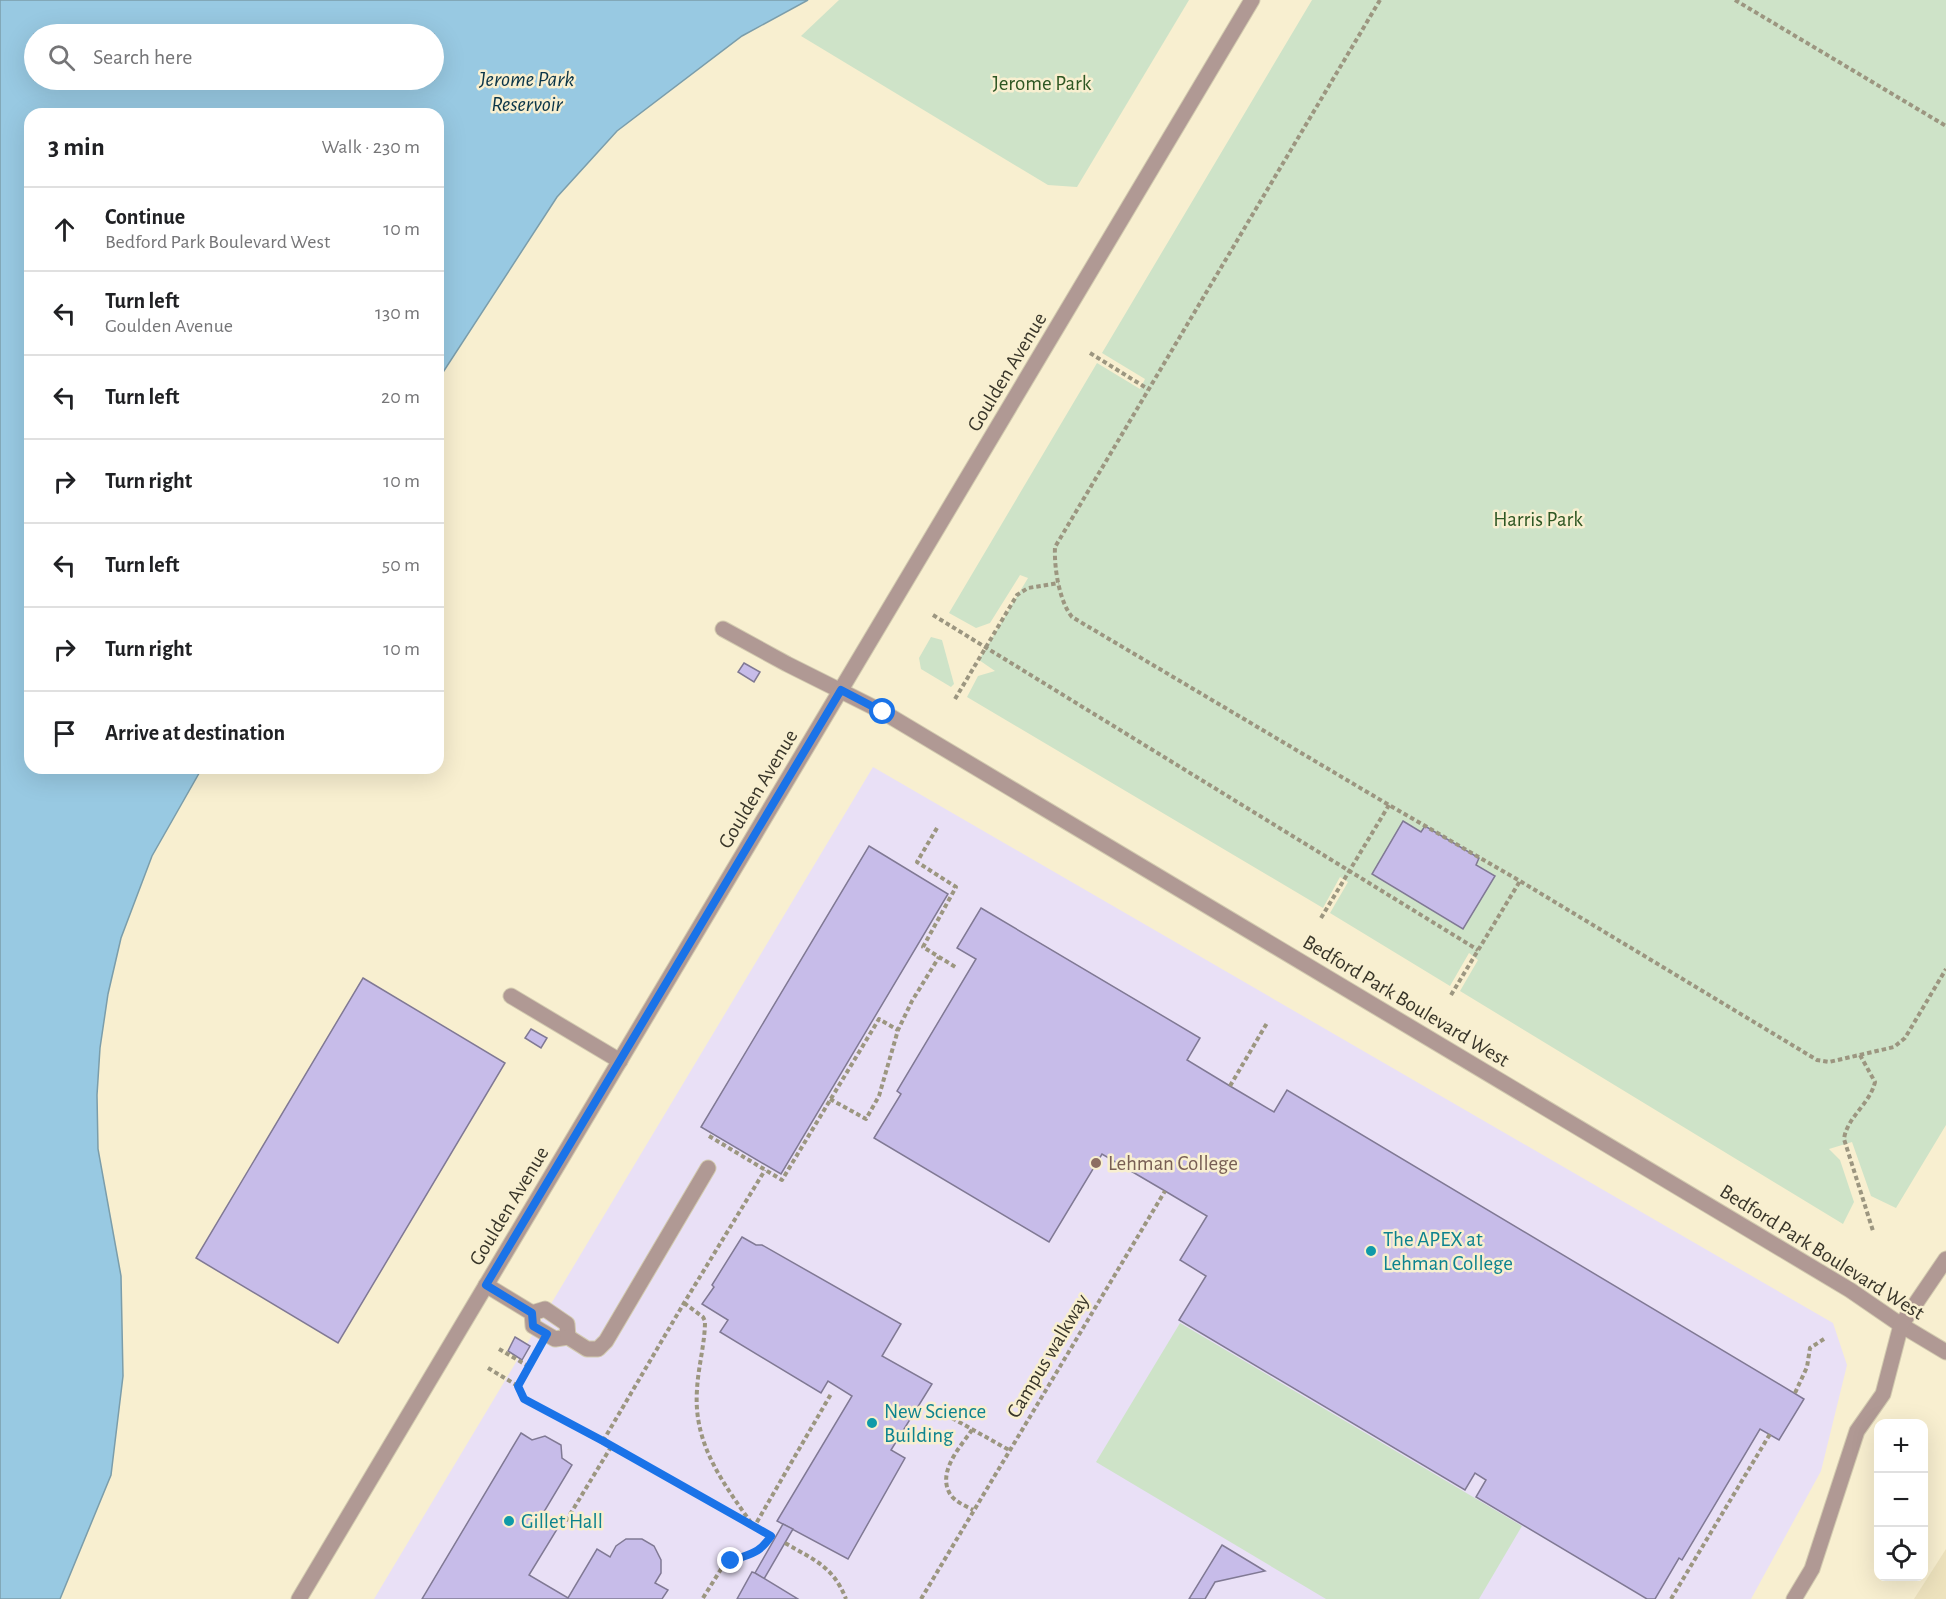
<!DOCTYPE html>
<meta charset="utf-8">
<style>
:root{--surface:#fff;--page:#f2f2f2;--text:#202124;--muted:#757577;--line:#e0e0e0}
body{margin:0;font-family:"Alegreya Sans",sans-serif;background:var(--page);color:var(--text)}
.controls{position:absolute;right:18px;bottom:18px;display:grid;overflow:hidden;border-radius:12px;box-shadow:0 6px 24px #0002}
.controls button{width:54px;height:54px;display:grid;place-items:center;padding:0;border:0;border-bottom:2px solid var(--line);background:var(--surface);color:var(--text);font:30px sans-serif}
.stop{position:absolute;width:18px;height:18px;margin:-14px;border:4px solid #1a73e8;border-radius:50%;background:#fff}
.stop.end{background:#1a73e8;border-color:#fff;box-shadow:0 2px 6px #0008}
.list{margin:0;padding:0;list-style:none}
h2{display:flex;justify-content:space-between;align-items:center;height:78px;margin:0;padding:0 24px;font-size:26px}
h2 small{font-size:20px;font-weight:400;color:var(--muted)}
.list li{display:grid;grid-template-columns:39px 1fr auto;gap:18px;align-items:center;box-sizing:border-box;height:84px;padding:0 24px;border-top:2px solid var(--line)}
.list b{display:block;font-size:22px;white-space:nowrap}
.list p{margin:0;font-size:20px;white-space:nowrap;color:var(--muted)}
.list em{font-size:20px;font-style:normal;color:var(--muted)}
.icon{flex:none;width:33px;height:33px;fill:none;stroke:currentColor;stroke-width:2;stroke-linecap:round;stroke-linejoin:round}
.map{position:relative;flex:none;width:1946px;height:1599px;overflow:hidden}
.search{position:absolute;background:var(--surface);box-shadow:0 6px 24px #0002;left:24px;top:24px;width:420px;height:66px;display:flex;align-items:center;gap:15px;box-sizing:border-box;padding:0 21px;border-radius:33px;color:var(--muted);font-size:22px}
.panel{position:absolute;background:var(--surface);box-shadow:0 6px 24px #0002;left:24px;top:108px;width:420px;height:666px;border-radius:18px}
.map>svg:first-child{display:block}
.built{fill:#ede2bd}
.education{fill:#e9e0f6}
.green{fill:#cee3c8}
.water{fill:#98c9e2;stroke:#7b9daa;stroke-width:1.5;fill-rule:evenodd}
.building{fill:#c7bce9;stroke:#807994;stroke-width:1.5}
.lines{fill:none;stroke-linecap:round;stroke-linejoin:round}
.minor-casing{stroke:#d2caaf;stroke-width:17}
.path{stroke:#9c9680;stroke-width:4;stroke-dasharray:4.5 3;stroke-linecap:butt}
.minor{stroke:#b09994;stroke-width:15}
.route{stroke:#1a73e8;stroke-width:8}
.education-dot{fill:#8d6e63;stroke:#f8efd0;stroke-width:2}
.culture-dot{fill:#0f9aa8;stroke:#f8efd0;stroke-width:2}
.labels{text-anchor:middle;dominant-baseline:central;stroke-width:5;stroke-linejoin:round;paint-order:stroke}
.park-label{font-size:21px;fill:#2e5723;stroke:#f8efd0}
.street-label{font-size:21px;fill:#383529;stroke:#f8efd0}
.education-label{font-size:21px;fill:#785e54;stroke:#f8efd0;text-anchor:start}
.culture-label{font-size:21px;fill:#0d838f;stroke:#f8efd0;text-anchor:start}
.water-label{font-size:22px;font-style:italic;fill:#0a3548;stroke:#f8efd0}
</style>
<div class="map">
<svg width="1946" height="1599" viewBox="0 0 1946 1599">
<rect width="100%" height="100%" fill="#f8efd0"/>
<path class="built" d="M 1946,1549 L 1946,1599 L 1914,1599 Z"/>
<path class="education" d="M 873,767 L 1833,1323 L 1847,1365 L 1821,1471 L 1751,1599 L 374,1599 Z"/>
<g class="green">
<path d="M 839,0 L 1189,0 L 1077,187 L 1048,185 L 801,36 Z"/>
<path d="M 1312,0 L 1946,0 L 1946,1125 L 1896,1208 L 1871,1196 L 1852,1142 L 1829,1149 L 1840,1160 L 1854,1202 L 1843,1224 L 1460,991 L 1478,960 L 1469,953 L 1450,986 L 1330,913 L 1348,882 L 1340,877 L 1323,908 L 967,697 L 978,676 L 995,671 L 979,660 L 1028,578 L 1020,575 L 990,623 L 976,628 L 949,613 L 1097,363 L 1140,389 L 1145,379 L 1102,353 Z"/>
<path d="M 931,637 L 942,640 L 954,684 L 951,687 L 921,669 L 919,658 Z"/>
<path d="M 1180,1323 L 1522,1526 L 1479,1599 L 1326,1599 L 1096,1462 Z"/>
</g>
<path class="water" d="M 0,0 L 808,0 L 742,36 L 617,131 L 557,197 L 438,380 L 438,114 L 30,114 L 30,768 L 202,768 L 152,856 L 121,938 L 108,994 L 100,1048 L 97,1095 L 98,1149 L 121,1276 L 123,1376 L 111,1475 L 60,1599 L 0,1599 ZM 34,34 L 434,34 L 434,80 L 34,80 Z"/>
<g class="building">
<path d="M 744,663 L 760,672 L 754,682 L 738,672 Z"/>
<path d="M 1403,821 L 1421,832 L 1425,826 L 1479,858 L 1476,865 L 1495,876 L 1463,929 L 1372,874 Z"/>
<path d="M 869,846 L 948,894 L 781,1174 L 701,1127 Z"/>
<path d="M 981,908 L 1200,1038 L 1187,1060 L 1230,1086 L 1274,1112 L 1287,1090 L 1804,1399 L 1779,1440 L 1760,1429 L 1682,1560 L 1679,1558 L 1655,1599 L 1647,1599 L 1476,1497 L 1486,1480 L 1475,1473 L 1465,1490 L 1179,1320 L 1206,1276 L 1180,1260 L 1207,1216 L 1165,1191 L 1102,1154 L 1049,1242 L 874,1138 L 901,1094 L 897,1091 L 976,959 L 957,948 Z"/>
<path d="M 363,978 L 505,1063 L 338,1343 L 196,1258 Z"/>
<path d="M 531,1029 L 547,1038 L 541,1048 L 525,1038 Z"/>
<path d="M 742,1237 L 756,1245 L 762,1245 L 901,1324 L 882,1356 L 932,1384 L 891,1450 L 905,1458 L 848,1559 L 777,1521 L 852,1396 L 828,1381 L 821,1393 L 720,1332 L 728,1320 L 702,1304 L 714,1287 L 712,1285 Z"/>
<path d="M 515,1337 L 530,1346 L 522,1360 L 508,1351 Z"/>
<path d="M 521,1433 L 532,1440 L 545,1436 L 561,1445 L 562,1458 L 572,1465 L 542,1515 L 559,1526 L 529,1575 L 568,1598 L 597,1549 L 610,1557 L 616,1546 L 626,1539 L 642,1539 L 654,1546 L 661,1560 L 661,1573 L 655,1583 L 668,1590 L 662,1599 L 422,1599 Z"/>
<path d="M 783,1524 L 793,1529 L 764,1579 L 755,1573 Z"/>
<path d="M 1222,1545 L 1265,1571 L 1215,1582 L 1205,1599 L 1189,1599 Z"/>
<path d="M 752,1572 L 755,1573 L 798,1599 L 737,1599 Z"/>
</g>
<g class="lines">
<g class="minor-casing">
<g id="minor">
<path d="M 723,629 L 787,664 L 883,712 L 1850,1290 L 1901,1325 L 1946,1352"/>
<path d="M 511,996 L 620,1061"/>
<path d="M 486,1285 L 532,1313 L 545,1309 L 567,1324 L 568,1337 L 555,1339 L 533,1326 L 532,1313"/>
<path d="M 568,1337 L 587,1349 L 598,1349 L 606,1341 L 708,1168"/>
<path d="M 299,1599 L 1252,0"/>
<path d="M 1794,1599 L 1812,1569 L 1857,1431 L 1883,1394 L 1901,1325 L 1946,1259"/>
</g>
</g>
<g class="path">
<path d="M 1380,0 L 1055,547 C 1054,567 1059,601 1072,617 L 1389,805 L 1520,881 L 1817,1060 L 1829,1062 L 1894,1047 L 1905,1038 L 1946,969"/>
<path d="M 1735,0 L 1946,126"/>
<path d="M 1090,353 L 1148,389"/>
<path d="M 933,615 L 1478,950"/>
<path d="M 955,699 L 1017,595 L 1028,588 L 1059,583"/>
<path d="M 937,828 L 917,862 L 956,887 L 923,947 L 957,968"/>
<path d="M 1321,918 L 1389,805"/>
<path d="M 1451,995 L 1520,881"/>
<path d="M 1860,1055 L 1875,1082 C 1870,1104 1847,1117 1844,1139 L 1873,1231"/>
<path d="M 1230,1086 L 1267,1023"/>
<path d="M 830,1099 L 866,1119 L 879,1096 L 898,1030 L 912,1001 L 939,957"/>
<path d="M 709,1136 L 782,1180 L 879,1019 L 898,1030"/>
<path d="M 684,1303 L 703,1317 L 705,1321 C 705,1344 698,1367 697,1390 C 693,1445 724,1484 754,1527 L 831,1394"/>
<path d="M 499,1349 L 528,1366"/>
<path d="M 488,1368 L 518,1386 L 524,1399 L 775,1538"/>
<path d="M 518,1386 L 535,1355"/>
<path d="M 1795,1393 L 1807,1367 L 1810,1348 L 1824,1339"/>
<path d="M 952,1418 L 1009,1450"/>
<path d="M 972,1430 C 960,1447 937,1472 950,1494 C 955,1502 966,1506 973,1510"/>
<path d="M 603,1441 L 684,1303 L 765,1170"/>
<path d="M 566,1521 L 611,1447"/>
<path d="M 785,1543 C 814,1560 833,1566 846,1599"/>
<path d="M 703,1598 L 723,1566 L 731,1561 L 755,1553 L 762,1548 L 771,1536"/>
<path d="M 921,1599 L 1165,1191"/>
<path d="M 1671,1599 L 1770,1434"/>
</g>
<use href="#minor" class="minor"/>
</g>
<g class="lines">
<path class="route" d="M 731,1561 C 751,1553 758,1555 771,1536 L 603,1441 L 524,1399 L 518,1386 L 547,1334 L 533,1326 L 532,1313 L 486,1285 L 841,690 L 883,712"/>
</g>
<circle class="education-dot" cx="1096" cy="1163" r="6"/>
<g class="culture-dot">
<circle cx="1371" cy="1251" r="6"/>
<circle cx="872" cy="1423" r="6"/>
<circle cx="509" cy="1521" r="6"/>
</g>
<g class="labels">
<g class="park-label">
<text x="1042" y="83">Jerome Park</text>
<text x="1538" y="519">Harris Park</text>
</g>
<g class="street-label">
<text transform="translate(1007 372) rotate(-59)">Goulden Avenue</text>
<text transform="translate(758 789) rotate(-59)">Goulden Avenue</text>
<text transform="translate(1406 1001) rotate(31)">Bedford Park Boulevard West</text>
<text transform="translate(509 1206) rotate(-59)">Goulden Avenue</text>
<text transform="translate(1822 1252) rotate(32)">Bedford Park Boulevard West</text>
<text transform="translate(1048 1356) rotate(-59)">Campus walkway</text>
</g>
<g class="education-label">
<text x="1108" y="1163">Lehman College</text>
</g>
<g class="culture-label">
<text x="1383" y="1239">The APEX at<tspan x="1383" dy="24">Lehman College</tspan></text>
<text x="884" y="1411">New Science<tspan x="884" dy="24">Building</tspan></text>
<text x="521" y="1521">Gillet Hall</text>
</g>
<g class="water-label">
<text x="527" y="79">Jerome Park<tspan x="527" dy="25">Reservoir</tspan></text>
</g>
</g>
</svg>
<div class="controls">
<button>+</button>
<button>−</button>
<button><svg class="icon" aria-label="locate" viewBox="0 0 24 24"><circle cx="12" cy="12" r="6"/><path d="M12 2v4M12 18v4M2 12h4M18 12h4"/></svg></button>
</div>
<div class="stop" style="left:883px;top:712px"></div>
<div class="stop end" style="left:731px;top:1561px"></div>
<div class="search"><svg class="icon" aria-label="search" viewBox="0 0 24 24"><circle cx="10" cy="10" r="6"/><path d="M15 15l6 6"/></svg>Search here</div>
<section class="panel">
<h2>3 min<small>Walk · 230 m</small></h2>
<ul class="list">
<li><svg class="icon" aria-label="ahead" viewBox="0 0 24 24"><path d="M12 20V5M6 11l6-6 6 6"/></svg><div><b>Continue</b><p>Bedford Park Boulevard West</p></div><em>10 m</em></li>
<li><svg class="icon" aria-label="left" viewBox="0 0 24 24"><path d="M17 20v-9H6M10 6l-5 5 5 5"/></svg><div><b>Turn left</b><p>Goulden Avenue</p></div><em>130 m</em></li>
<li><svg class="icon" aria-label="left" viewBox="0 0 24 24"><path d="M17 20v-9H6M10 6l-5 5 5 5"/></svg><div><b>Turn left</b></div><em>20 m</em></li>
<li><svg class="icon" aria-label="right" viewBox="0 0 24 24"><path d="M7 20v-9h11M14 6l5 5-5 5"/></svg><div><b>Turn right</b></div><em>10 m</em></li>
<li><svg class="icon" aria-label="left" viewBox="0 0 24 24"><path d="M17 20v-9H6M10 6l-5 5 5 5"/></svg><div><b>Turn left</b></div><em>50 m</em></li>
<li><svg class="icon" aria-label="right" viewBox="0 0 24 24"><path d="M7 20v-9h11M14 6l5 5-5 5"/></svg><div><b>Turn right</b></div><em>10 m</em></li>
<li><svg class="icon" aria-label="arrive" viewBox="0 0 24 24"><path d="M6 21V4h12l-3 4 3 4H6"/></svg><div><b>Arrive at destination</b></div></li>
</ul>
</section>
</div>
